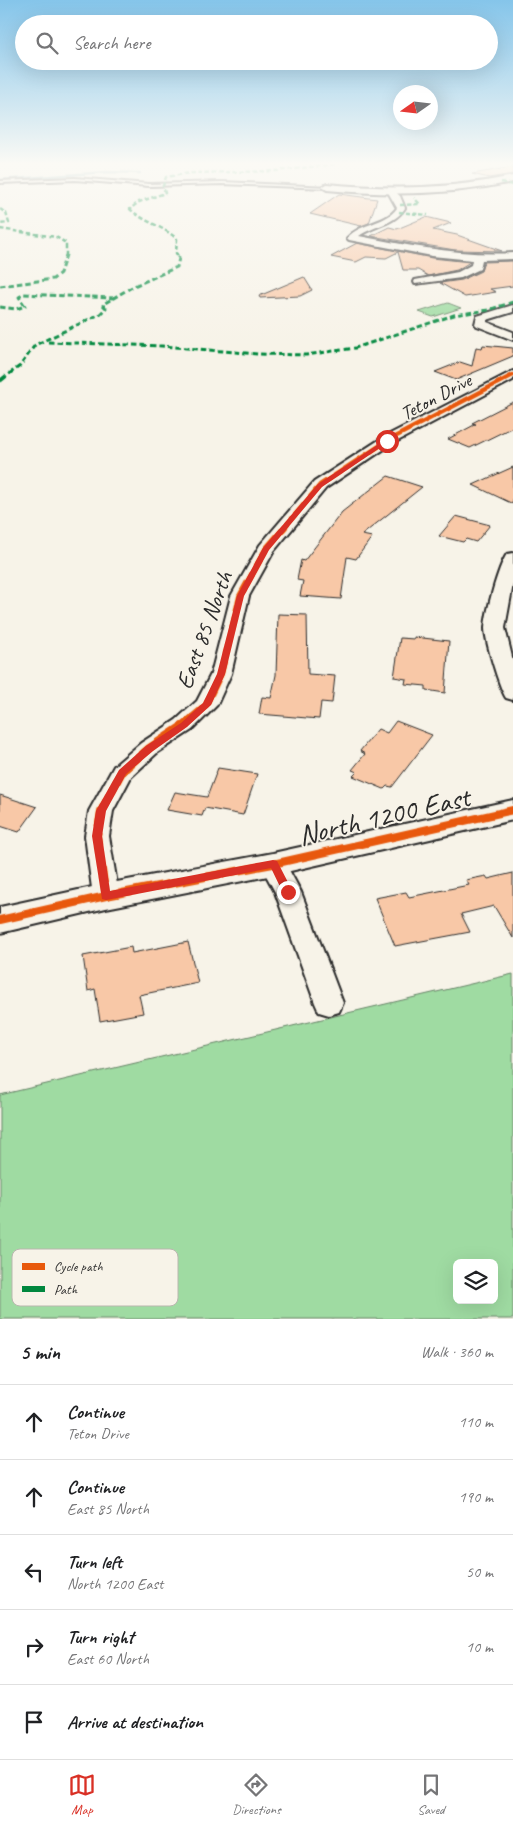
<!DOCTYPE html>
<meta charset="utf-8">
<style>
:root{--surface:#fff;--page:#f6f6f6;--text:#202124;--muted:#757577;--line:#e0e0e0;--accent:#d93025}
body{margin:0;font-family:Caveat,sans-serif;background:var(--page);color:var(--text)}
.controls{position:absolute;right:15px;bottom:15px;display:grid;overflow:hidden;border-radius:8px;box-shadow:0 5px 20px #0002}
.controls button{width:45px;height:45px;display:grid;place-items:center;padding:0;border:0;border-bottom:1px solid var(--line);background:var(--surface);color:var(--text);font:25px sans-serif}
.compass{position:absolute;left:393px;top:85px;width:45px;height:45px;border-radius:50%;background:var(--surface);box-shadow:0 5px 20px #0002;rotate:256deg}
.stop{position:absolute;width:15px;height:15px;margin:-11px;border:4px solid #d93025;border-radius:50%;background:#fff}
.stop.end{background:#d93025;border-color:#fff;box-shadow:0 1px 5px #0008}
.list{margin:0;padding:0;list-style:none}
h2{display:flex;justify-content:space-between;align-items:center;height:65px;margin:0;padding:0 20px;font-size:21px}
h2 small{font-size:16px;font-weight:400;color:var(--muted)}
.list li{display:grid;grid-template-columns:32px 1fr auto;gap:15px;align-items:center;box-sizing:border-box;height:75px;padding:0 20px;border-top:1px solid var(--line)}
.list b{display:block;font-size:19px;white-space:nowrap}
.list p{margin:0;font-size:16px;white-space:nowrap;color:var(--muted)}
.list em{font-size:16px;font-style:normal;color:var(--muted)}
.icon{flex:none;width:28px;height:28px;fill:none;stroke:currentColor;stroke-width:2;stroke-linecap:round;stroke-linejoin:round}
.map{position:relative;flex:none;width:513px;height:1319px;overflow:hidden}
.search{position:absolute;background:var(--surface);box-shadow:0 5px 20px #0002;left:15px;right:15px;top:15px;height:55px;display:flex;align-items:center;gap:12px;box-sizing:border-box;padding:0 18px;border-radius:28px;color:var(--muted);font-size:19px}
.sheet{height:440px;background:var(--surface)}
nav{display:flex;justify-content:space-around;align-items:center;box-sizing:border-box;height:70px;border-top:1px solid var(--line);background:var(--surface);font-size:14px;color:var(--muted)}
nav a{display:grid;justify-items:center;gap:2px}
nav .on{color:var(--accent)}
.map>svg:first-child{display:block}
.green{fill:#9fdba2;stroke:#658366;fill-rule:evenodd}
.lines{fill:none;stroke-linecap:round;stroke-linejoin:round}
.stream{stroke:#6897a0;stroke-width:2.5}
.building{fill:#f8c8a7;stroke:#2b2b2b}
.service-casing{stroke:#2b2b2b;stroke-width:4}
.minor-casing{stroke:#2b2b2b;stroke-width:4}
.tertiary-casing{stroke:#2b2b2b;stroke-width:4}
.service{fill:#f7f3e8;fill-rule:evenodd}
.minor{fill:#f7f3e8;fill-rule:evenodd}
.tertiary{fill:#f7f3e8;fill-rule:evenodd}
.quiet-far2{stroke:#00873e;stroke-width:2.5;stroke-dasharray:4.5 2.5;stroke-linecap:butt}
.quiet-far1{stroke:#00873e;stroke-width:3;stroke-dasharray:5.5 3;stroke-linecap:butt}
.quiet{stroke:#00873e;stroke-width:4;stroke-dasharray:8 4;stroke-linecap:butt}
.cycleway-far2-casing{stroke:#f7f3e8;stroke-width:7}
.cycleway-far1-casing{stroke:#f7f3e8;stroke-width:9}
.cycleway-casing{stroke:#f7f3e8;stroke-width:11}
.cycleway-far2{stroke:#e8590c;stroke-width:4.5}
.cycleway-far1{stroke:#e8590c;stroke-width:6}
.cycleway{stroke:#e8590c;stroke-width:8}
.route{fill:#d93025}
.labels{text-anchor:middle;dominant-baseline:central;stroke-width:4;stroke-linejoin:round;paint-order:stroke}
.far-street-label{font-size:20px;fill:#2b2b2b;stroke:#f7f3e8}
.street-label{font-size:24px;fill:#2b2b2b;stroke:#f7f3e8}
.near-street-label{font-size:29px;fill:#2b2b2b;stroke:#f7f3e8}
.key{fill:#f7f3e8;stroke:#bab7af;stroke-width:1}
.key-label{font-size:14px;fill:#2b2b2b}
</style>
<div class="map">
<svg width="513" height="1319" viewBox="0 0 513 1319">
<rect width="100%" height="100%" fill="#f7f3e8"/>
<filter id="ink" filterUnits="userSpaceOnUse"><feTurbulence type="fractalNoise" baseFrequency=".02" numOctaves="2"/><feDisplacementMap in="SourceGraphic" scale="10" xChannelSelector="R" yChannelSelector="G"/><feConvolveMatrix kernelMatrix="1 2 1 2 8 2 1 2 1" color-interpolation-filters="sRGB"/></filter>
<g filter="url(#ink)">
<g class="green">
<path d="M 448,303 L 461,308 L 433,317 L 419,312 Z"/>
<path d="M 513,974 L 513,1319 L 0,1319 L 0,1095 ZM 457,1263 L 494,1263 L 494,1300 L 457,1300 Z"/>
</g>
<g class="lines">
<path class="stream" d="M 0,180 L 106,172 L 140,173"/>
</g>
<g class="building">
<path d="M 513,167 L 513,174 L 489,178 L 472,174 Z"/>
<path d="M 339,194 L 377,199 L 369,223 L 361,226 L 310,214 Z"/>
<path d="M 426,217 L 451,223 L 433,230 L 457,235 L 502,251 L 455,250 L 371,236 L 389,227 L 397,229 Z"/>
<path d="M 357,243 L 432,258 L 470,262 L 457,270 L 428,276 L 418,270 L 403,270 L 398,252 L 386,258 L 366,257 L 356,262 L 331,257 Z"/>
<path d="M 513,261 L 513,286 L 490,289 L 496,292 L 465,297 L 440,283 L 462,280 L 481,271 L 484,262 Z"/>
<path d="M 304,277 L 312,290 L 300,296 L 260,298 L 259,296 Z"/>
<path d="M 483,345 L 513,348 L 513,356 L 456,380 L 435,372 L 460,362 L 472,366 L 476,347 L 482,348 Z"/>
<path d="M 513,402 L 513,427 L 470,448 L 448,439 L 476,424 L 472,423 Z"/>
<path d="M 513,467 L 513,504 L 473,485 Z"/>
<path d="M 388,476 L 422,487 L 362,535 L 372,537 L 356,559 L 347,557 L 341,599 L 300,596 L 303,581 L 297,580 L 301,560 L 304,561 L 342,512 Z"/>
<path d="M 456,516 L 490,525 L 476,542 L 466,539 L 463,542 L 439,536 Z"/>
<path d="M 278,614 L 307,615 L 308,674 L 335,676 L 332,703 L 321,702 L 319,719 L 259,714 L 262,697 L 271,698 L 276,675 Z"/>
<path d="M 414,637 L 449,641 L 445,693 L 426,690 L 426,686 L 405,684 L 406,679 L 394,677 L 400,638 L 414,639 Z"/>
<path d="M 396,721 L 432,735 L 392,787 L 387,786 L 384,789 L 353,776 L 357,772 L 352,770 L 365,754 L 360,751 L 378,729 L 387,733 Z"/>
<path d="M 218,768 L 257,774 L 243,815 L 205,808 L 202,816 L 167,810 L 175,792 L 207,797 Z"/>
<path d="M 0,795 L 37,807 L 19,832 L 0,826 Z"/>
<path d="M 513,873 L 513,938 L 494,906 L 461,914 L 470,932 L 395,946 L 375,898 L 406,892 L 409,897 L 469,885 L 466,880 L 486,876 L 488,879 Z"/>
<path d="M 188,942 L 198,983 L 139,995 L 143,1013 L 100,1021 L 95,989 L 88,991 L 83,956 L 131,947 L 132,953 Z"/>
</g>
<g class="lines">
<g class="service-casing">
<path id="service" d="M 75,178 L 149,184 L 222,182 L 329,187 L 327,188 L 222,184 L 149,186 L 75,180 L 0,183 L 0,181 Z"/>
</g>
<g class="minor-casing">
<g id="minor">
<path d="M 392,189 L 400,196 L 405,208 C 394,225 375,225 359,236 C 411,246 461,256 513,253 L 513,259 L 482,260 L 480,269 L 461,278 L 415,284 L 414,282 L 415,280 L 458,272 L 471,265 L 472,260 L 432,256 L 349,240 L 347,238 C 361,222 385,225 397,208 L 388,192 Z"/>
<path d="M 513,305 L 513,312 L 487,320 L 487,322 L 513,332 L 513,340 L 477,326 L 475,324 L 477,316 Z"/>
<path d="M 513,371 L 513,380 L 392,444 L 326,488 L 274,551 L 249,596 L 231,674 L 217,705 L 192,730 L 157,753 L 131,777 L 113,811 L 109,836 L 119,896 L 115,903 L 106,906 L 97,903 L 93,896 L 85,836 L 89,811 L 114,766 L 141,743 L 176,720 L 197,701 L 211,674 L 231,596 L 260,545 L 314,482 L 382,438 Z"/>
<path d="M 513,553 L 513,584 L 505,628 L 513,661 L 513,700 L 506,698 C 499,687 485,640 485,628 C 486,612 498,567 507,554 Z"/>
<path d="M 273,855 L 282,857 L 301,892 L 343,1003 L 339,1012 L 329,1015 L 319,1012 L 315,1003 L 275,892 L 260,864 L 264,857 Z"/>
</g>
</g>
<g class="tertiary-casing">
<g id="tertiary">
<path d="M 513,176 L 513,182 C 451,195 390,196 327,190 L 322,187 L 327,184 C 390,190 451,189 513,176 Z"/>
<path d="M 513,800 L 513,820 L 273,875 L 106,908 L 0,933 L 0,907 L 106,884 L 273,853 Z"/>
</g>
</g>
<use href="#service" class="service"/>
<use href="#minor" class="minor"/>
<use href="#tertiary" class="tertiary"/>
<g class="quiet-far2">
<path d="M 501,182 L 513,185"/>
<path d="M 400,205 L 420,204 L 414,198"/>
<path d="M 0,209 L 6,213 L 9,223 L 0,224"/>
<path d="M 399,212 L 428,215"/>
<path d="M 0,229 L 56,237 L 66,243 L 66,256"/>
<path d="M 178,256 L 176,253 L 177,239 C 163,226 144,222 130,209 L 139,202 L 165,193 L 163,186 L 166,177 L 190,173 L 275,171 L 336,164"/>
</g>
<g class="quiet-far1">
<path d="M 0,286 L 53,279 L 60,273 L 66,255"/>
<path d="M 0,307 L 16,309 L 25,306 L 19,297 L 24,294 L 114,298"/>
<path d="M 48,342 L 162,346 L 258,354 L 306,355 L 355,348 L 454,315 L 488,310 L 513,302"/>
<path d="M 9,374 L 20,366 L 35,345 L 100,314 L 106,308 L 103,305 L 105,303 L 132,287 L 177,267 L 179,258 L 177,255"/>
</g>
<path class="quiet" d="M 0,381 L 10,373"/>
<g class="cycleway-far2-casing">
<path id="cycleway-far2" d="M 284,528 L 320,485 L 387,441 L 513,375"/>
</g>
<g class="cycleway-far1-casing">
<path id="cycleway-far1" d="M 180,727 L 206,705 L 221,674 L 240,596 L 266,549 L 285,527"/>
</g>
<g class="cycleway-casing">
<g id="cycleway">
<path d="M 106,896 L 97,836 L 101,811 L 122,772 L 149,748 L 182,726"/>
<path d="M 0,920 L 106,896 L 273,864 L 513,810"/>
</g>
</g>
<use href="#cycleway-far2" class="cycleway-far2"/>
<use href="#cycleway-far1" class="cycleway-far1"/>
<use href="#cycleway" class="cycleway"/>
</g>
</g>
<linearGradient id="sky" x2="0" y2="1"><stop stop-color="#85c5ea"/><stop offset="0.47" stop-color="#fbfaf5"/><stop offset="1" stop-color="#fbfaf5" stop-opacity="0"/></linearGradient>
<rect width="513" height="348" fill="url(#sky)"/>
<path class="route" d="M 385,440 L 390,441 L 322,487 L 269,550 L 244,596 L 225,674 L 211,705 L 187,727 L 153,751 L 126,774 L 106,811 L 102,836 L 110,891 L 273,860 L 277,861 L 293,892 L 292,895 L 284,895 L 271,868 L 106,900 L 102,899 L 92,836 L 96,811 L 119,770 L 146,746 L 181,723 L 203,703 L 217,674 L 237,596 L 263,548 L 318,484 Z"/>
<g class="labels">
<g class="far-street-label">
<text transform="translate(436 397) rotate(-28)">Teton Drive</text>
</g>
<g class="street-label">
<text transform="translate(204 630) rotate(-70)">East 85 North</text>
</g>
<g class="near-street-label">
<text transform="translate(384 816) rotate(-13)">North 1200 East</text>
</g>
</g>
<rect x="12" y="1249" width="166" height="57" rx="8" class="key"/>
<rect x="22" y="1263" width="23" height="7" fill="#e8590c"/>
<rect x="22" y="1286" width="23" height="6" fill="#00873e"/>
<g class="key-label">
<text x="54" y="1271">Cycle path</text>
<text x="54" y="1294">Path</text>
</g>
</svg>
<div class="controls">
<button><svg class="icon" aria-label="layers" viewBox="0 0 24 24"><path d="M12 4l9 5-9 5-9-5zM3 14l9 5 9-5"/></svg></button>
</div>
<svg class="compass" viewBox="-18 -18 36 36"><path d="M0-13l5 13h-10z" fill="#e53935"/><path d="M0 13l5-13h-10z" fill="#757577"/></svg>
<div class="stop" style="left:387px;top:441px"></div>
<div class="stop end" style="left:288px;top:892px"></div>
<div class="search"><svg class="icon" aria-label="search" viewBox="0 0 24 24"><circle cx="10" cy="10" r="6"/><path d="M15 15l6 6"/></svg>Search here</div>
</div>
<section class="sheet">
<h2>5 min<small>Walk · 360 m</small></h2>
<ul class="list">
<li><svg class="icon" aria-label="ahead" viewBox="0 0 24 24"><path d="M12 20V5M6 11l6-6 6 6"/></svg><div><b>Continue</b><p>Teton Drive</p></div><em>110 m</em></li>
<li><svg class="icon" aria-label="ahead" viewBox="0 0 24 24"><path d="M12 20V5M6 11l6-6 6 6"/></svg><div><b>Continue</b><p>East 85 North</p></div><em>190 m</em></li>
<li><svg class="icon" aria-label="left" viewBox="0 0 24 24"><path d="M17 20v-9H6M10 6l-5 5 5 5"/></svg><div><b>Turn left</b><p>North 1200 East</p></div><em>50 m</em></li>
<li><svg class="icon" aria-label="right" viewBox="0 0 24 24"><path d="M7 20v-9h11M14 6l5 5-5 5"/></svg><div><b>Turn right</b><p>East 60 North</p></div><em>10 m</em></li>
<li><svg class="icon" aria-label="arrive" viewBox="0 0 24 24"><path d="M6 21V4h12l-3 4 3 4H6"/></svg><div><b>Arrive at destination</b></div></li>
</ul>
</section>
<nav>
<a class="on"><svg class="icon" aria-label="map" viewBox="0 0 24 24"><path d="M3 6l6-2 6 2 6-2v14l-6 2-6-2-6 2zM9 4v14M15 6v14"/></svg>Map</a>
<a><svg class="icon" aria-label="directions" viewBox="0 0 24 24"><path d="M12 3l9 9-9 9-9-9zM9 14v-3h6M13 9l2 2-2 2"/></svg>Directions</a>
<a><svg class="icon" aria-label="saved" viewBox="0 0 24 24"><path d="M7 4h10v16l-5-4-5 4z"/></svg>Saved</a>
</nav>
